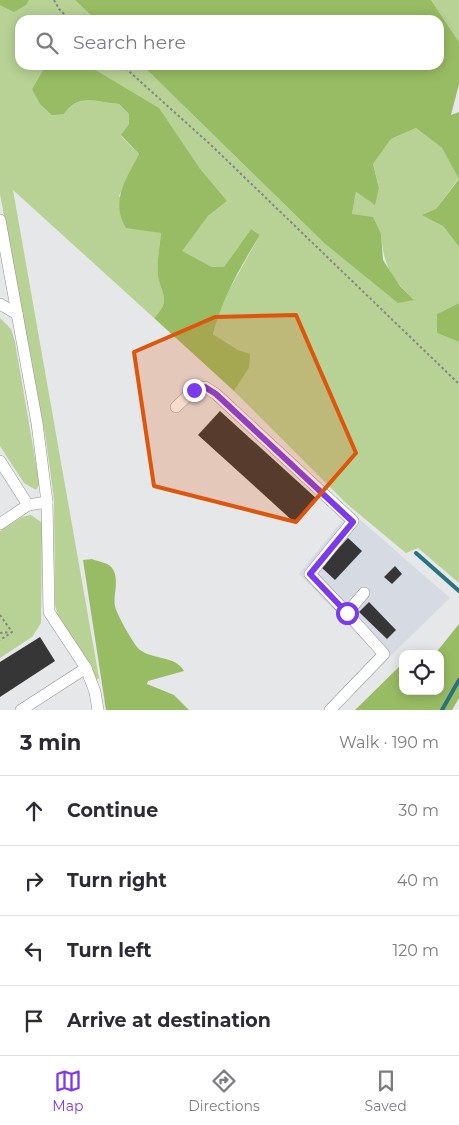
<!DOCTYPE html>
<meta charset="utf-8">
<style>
:root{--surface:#fff;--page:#f2f2f3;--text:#2b2b33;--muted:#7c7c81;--line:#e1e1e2;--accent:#7c3aed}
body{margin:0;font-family:Montserrat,sans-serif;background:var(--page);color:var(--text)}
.controls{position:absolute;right:15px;bottom:15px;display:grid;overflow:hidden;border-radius:10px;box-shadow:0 2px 12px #0003}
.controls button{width:45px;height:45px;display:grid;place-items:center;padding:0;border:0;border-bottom:1px solid var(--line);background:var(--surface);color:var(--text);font:25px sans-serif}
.stop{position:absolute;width:15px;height:15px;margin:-11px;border:4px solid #7c3aed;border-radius:50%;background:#fff}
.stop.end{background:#7c3aed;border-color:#fff;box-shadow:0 1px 5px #0008}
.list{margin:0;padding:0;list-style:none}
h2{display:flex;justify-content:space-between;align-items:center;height:65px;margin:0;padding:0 20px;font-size:21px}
h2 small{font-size:16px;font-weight:400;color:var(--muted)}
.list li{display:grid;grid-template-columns:32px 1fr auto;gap:15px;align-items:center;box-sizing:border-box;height:70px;padding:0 20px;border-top:1px solid var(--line)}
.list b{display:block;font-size:19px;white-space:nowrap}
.list em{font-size:16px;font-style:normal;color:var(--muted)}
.icon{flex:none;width:28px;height:28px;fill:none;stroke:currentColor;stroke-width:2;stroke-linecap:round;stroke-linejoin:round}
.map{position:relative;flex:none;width:459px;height:710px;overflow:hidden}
.search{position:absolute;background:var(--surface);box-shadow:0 2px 12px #0003;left:15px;right:15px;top:15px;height:55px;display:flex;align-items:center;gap:12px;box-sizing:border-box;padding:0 18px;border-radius:15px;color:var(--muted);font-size:19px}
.sheet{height:345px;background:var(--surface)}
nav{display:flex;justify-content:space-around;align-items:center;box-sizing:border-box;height:70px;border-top:1px solid var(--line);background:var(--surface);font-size:14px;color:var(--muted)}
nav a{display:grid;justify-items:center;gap:2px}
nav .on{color:var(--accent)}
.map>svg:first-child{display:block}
.built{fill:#d6dbe3}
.green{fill:#b7d294}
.forest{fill:#98bc63}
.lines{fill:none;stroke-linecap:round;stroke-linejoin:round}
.stream{stroke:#287282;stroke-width:4}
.building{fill:#363637}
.minor-casing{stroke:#919293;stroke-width:12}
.path{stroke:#848586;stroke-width:2;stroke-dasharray:2.5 2.5;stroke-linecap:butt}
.minor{stroke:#fff;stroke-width:11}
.route{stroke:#7c3aed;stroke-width:6}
.marked{fill:#dd560c;fill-opacity:0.2;stroke:#dd560c;stroke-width:4;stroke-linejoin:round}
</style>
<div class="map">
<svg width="459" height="710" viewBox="0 0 459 710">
<rect width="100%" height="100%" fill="#e6e7e8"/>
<path class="built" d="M 350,511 L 450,598 L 384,662 L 299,574 Z"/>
<g class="green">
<path d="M 0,0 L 75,0 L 96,20 L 46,20 L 33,17 L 20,20 L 15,32 L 20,45 L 20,65 L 46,65 L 32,89 L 64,114 C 81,92 96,103 119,104 L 129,114 L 129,124 L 121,136 L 139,154 L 119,196 L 147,230 L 161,233 C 160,246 156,263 158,275 C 162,296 171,300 154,318 L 13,190 L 99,678 L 96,680 L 58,616 L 55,605 L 54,499 L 46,440 L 0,194 Z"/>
<path d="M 431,0 L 459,0 L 459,42 Z"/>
<path d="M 87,65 L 142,65 L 323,242 L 413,299 C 390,276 384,266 381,234 L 352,214 L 356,192 L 374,204 L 379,188 L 373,164 L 391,139 L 416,128 L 442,148 L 459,178 L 436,209 L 443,226 L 459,247 L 459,303 L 437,314 L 437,333 L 459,342 L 459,583 L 418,548 L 406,553 L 347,504 L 234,391 L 249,368 L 238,350 L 213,334 L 219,308 L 260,235 L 251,229 L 224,267 L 212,267 L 181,251 L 208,216 L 227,201 L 121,87 Z"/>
<path d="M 0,318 L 11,329 L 15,342 L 38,476 L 39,485 L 36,490 L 24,483 L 0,446 Z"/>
<path d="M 31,515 L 41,522 L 42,528 L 41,623 L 32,637 L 0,658 L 0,531 L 22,517 Z"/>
</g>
<g class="forest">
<path d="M 0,0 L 29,0 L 26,5 L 14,12 L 0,5 Z"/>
<path d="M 75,0 L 431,0 L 459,42 L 459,84 L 451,115 L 459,112 L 459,179 L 442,148 L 416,128 L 391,139 L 373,164 L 379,188 L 375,205 L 356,192 L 352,214 L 373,217 L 381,234 L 383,260 L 400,286 L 414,300 L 398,303 L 323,242 L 142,65 L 439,65 L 439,20 L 96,20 Z"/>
<path d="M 46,65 L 87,65 L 159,108 L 200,169 L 227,201 L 208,216 L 182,251 L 212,267 L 224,267 L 251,229 L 260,235 C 241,266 222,298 213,334 L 238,350 L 250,354 L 249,368 L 234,391 L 154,318 C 171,300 162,296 158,276 C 156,263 160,246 161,233 L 126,228 C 110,200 126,180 139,154 L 121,135 L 129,124 L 129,114 L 119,104 C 96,103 80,92 64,114 L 52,115 L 40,104 L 32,89 Z"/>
<path d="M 459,179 L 459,247 L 443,226 L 422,215 L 436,209 Z"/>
<path d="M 459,303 L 459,342 L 437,333 L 437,314 Z"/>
<path d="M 92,559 C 98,562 108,562 112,568 C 120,579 113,594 115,606 C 117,615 131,639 137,647 C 149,661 175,654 184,671 L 148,681 L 147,684 L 174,695 L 189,710 L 106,710 L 83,560 Z"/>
<path d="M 459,624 L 459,698 L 452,710 L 355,710 L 403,663 L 403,691 L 440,691 L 440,654 L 435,654 Z"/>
</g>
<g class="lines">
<g class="stream">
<path d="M 416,553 L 459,591"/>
<path d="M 442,710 L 459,680"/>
</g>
</g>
<g class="building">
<path d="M 220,411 L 317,499 L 295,523 L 198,435 Z"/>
<path d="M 348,538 L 362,551 L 335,580 L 321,567 Z"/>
<path d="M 395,566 L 402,574 L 392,584 L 384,577 Z"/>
<path d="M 369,602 L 396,630 L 387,639 L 359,612 Z"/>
<path d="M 40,637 L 55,661 L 0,697 L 0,662 Z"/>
</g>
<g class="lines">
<g class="minor-casing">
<g id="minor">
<path d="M 0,220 L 37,423 L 47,502 L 49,612 L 86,668 L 95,692 L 98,710"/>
<path d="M 0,304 L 17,314"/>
<path d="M 176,407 L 194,390 L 205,387 L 216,394 L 353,521 L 310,574 L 347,613"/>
<path d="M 0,461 L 28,505"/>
<path d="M 0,524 L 28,505 L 47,502"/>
<path d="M 21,710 L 86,668"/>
<path d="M 330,710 L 384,654 L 347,613 L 364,593"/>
</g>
</g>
<g class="path">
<path d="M 54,0 L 59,9 L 70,20"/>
<path d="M 122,65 L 212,146 L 459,384"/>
<path d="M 0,615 L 12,632 L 0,640"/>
<path d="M 0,633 L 10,632"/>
</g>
<use href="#minor" class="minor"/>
</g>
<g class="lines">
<path class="route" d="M 194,390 L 205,387 L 216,394 L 353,522 L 310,574 L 347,613"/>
</g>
<path class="marked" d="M 296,315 L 356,453 L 296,522 L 154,486 L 134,352 L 215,317 Z"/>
</svg>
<div class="controls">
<button><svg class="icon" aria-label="locate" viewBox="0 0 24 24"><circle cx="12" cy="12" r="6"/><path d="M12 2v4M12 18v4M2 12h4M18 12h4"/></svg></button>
</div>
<div class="stop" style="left:347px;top:613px"></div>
<div class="stop end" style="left:194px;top:390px"></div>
<div class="search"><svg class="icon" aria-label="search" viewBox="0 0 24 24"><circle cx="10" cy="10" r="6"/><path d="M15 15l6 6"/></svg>Search here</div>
</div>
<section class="sheet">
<h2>3 min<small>Walk · 190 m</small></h2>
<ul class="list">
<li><svg class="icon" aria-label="ahead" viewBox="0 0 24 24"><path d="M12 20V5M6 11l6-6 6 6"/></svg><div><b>Continue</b></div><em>30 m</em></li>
<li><svg class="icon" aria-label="right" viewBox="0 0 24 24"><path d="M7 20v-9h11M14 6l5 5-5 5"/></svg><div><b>Turn right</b></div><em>40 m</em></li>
<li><svg class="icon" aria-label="left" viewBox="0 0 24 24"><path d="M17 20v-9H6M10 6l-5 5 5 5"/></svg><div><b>Turn left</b></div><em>120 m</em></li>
<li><svg class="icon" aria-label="arrive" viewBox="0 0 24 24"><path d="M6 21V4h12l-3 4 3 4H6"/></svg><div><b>Arrive at destination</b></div></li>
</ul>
</section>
<nav>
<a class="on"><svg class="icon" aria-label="map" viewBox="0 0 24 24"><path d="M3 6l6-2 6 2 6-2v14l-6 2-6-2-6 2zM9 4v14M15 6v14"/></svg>Map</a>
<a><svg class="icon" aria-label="directions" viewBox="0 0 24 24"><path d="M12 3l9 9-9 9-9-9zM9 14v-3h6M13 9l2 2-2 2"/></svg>Directions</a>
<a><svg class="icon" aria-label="saved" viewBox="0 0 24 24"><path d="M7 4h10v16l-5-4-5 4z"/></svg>Saved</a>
</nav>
